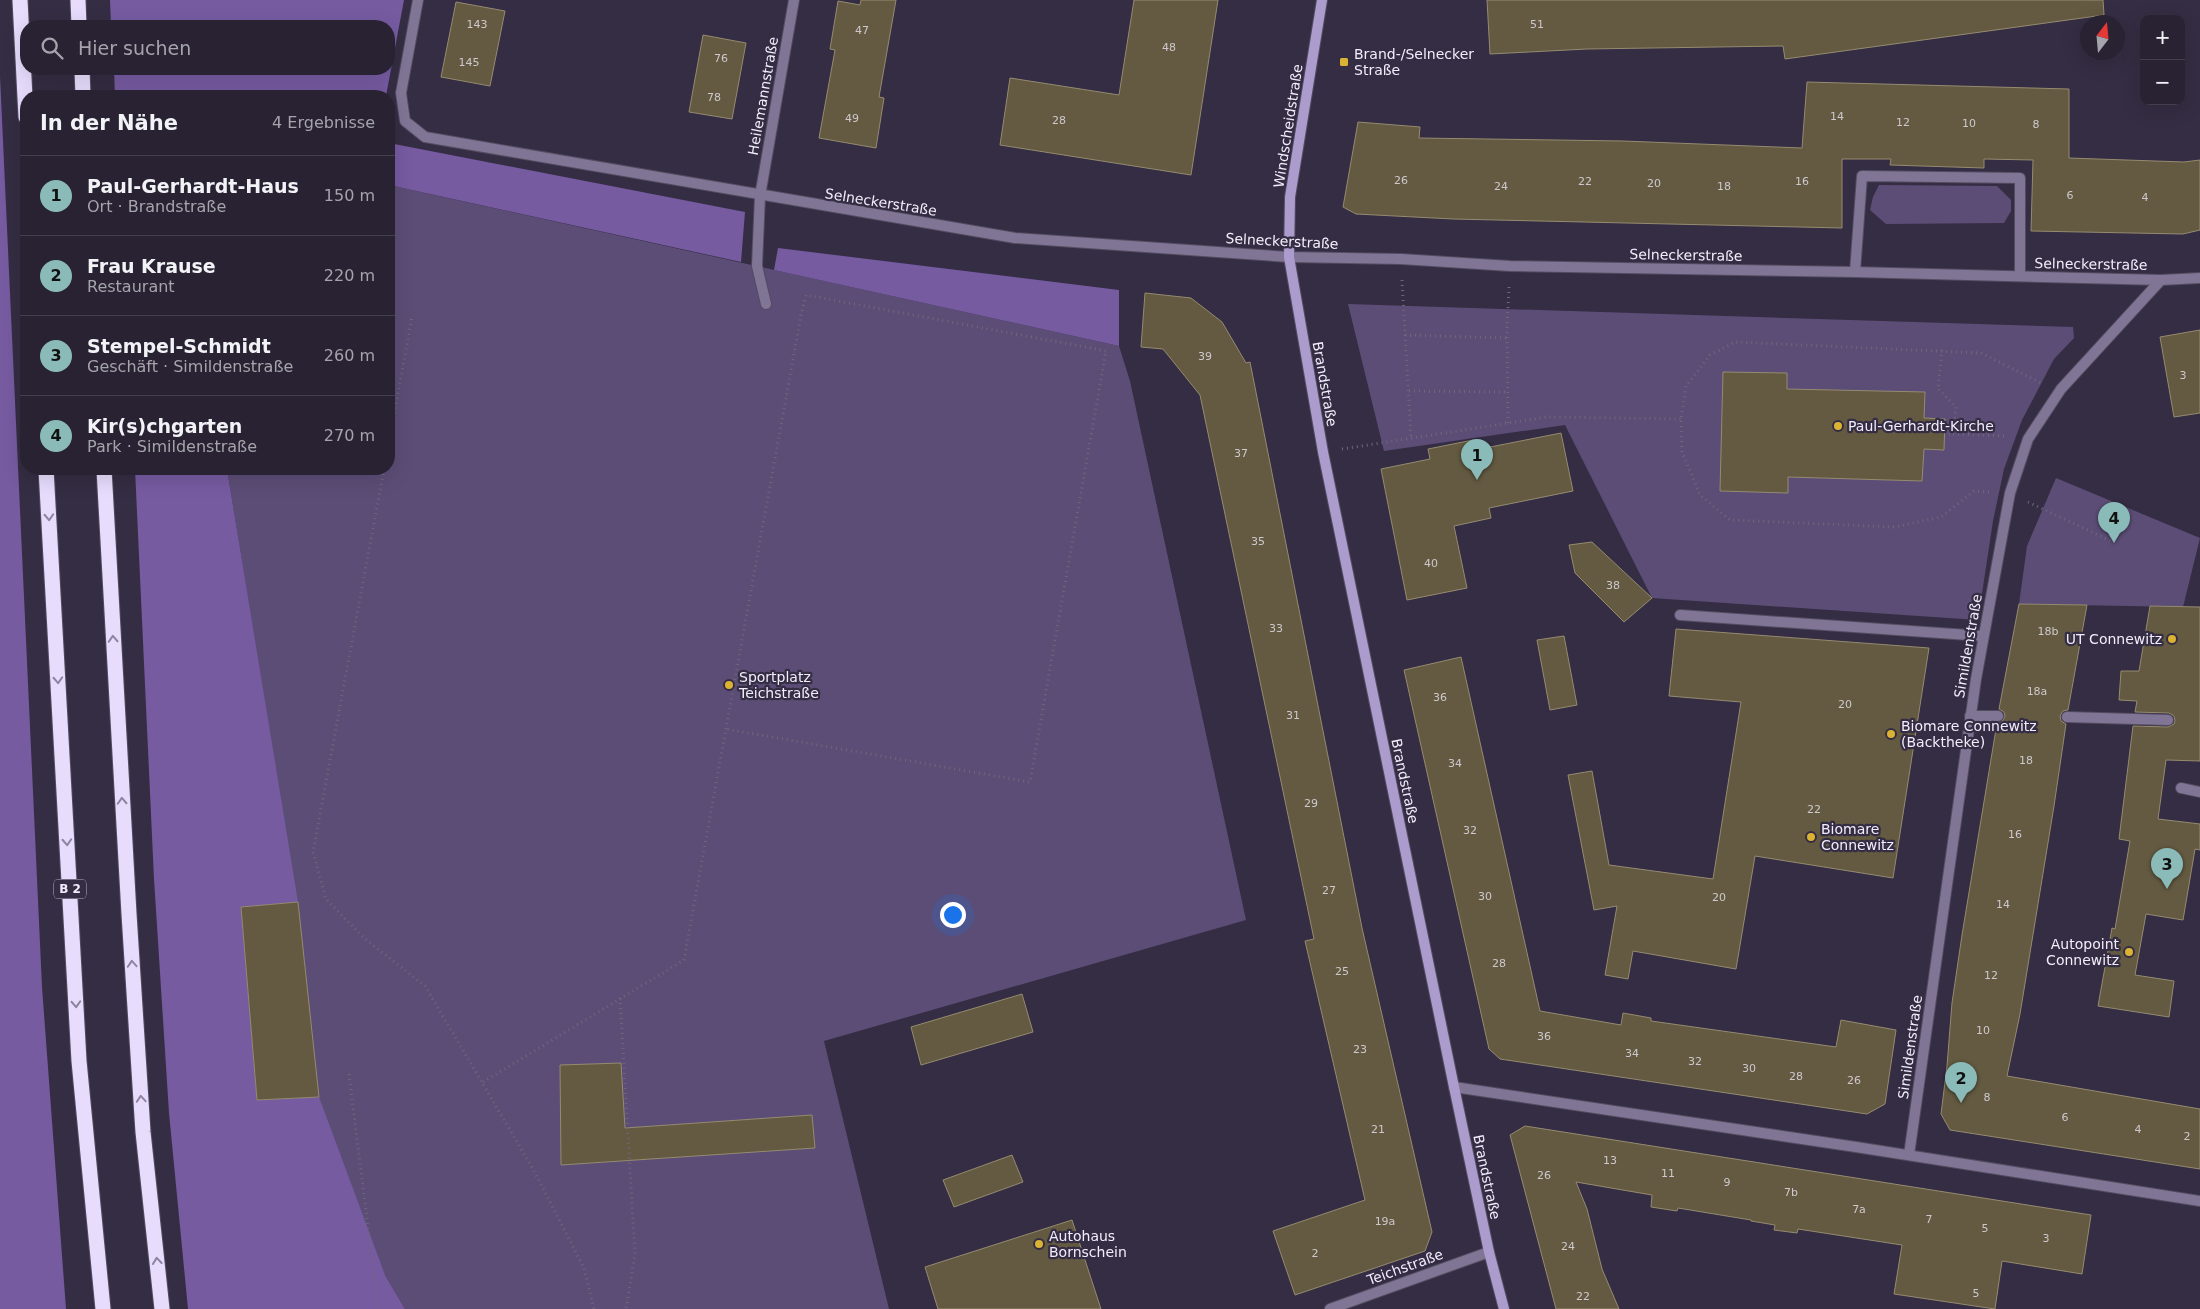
<!DOCTYPE html>
<html lang="de">
<meta charset="utf-8">
<style>
:root{--surface:#282232;--page:#302a3a;--text:#f1f3f6;--muted:#a5a4ac;--line:#443f4d;--accent:#8bbbb9}
body{margin:0;font-family:"DejaVu Sans",sans-serif;background:var(--page);color:var(--text)}
.controls{position:absolute;right:15px;top:15px;display:grid;overflow:hidden;border-radius:10px;box-shadow:0 5px 20px #0002}
.controls button{width:45px;height:45px;display:grid;place-items:center;padding:0;border:0;border-bottom:1px solid var(--line);background:var(--surface);color:var(--text);font:25px sans-serif}
.compass{position:absolute;left:2080px;top:15px;width:45px;height:45px;border-radius:50%;background:var(--surface);box-shadow:0 5px 20px #0002;rotate:16deg}
.you{position:absolute;left:952px;top:914px;width:18px;height:18px;margin:-12px;border:4px solid #fff;border-radius:50%;background:#1a73e8;box-shadow:0 0 0 8px #1a73e833}
.badge{display:grid;place-items:center;width:32px;height:32px;border-radius:50%;background:var(--accent);color:#111;font-size:16px;font-weight:700}
.pin{position:absolute;translate:-50% -41px;filter:drop-shadow(0 1px 2px #0008)}
.pin::after{content:'';position:absolute;top:26px;width:18px;height:15px;background:inherit;clip-path:polygon(0 0,100% 0,50% 100%)}
.list{margin:0;padding:0;list-style:none}
h2{display:flex;justify-content:space-between;align-items:center;height:65px;margin:0;padding:0 20px;font-size:21px}
h2 small{font-size:16px;font-weight:400;color:var(--muted)}
.list li{display:grid;grid-template-columns:32px 1fr auto;gap:15px;align-items:center;box-sizing:border-box;height:80px;padding:0 20px;border-top:1px solid var(--line)}
.list b{display:block;font-size:19px;white-space:nowrap}
.list p{margin:0;font-size:16px;white-space:nowrap;color:var(--muted)}
.list em{font-size:16px;font-style:normal;color:var(--muted)}
.icon{flex:none;width:28px;height:28px;fill:none;stroke:currentColor;stroke-width:2;stroke-linecap:round;stroke-linejoin:round}
.map{position:relative;flex:none;width:2200px;height:1309px;overflow:hidden}
.search{position:absolute;background:var(--surface);box-shadow:0 5px 20px #0002;left:20px;top:20px;width:375px;height:55px;display:flex;align-items:center;gap:12px;box-sizing:border-box;padding:0 18px;border-radius:20px;color:var(--muted);font-size:19px}
.panel{position:absolute;background:var(--surface);box-shadow:0 5px 20px #0002;left:20px;top:90px;width:375px;height:385px;border-radius:20px}
.map>svg:first-child{display:block}
.green{fill:#5c4d76}
.forest{fill:#765ba1}
.building{fill:#635a41;stroke:#958b71}
.lines{fill:none;stroke-linecap:round;stroke-linejoin:round}
.lane-casing{stroke:#534c61;stroke-width:12}
.street-casing{stroke:#534c61;stroke-width:12}
.secondary-casing{stroke:#534c61;stroke-width:12}
.highway-casing{stroke:#534c61;stroke-width:17}
.path{stroke:#6e677b;stroke-width:3;stroke-dasharray:1 4;stroke-linecap:butt}
.lane{stroke:#807595;stroke-width:10}
.street{stroke:#807595;stroke-width:10}
.secondary{stroke:#ac9bcd;stroke-width:10}
.highway{stroke:#e7dcfc;stroke-width:15}
.oneway{stroke:#8e84a0}
.poi-dot{fill:#dab333;stroke:#352d43;stroke-width:2}
.labels{text-anchor:middle;dominant-baseline:central;stroke-width:4.5;stroke-linejoin:round;paint-order:stroke}
.number-label{font-size:11px;fill:#cec8cd}
.shield{fill:#352d43;stroke:#b9b3c4;stroke-width:1}
.shield-label{font-size:12px;font-weight:bold;fill:#f2edfc}
.poi-label{font-size:14px;fill:#f2edfc;stroke:#352d43;text-anchor:start}
.street-label{font-size:14px;fill:#f2edfc;stroke:#352d43}
</style>
<div class="map">
<svg width="2200" height="1309" viewBox="0 0 2200 1309">
<rect width="100%" height="100%" fill="#352d43"/>
<g class="green">
<path d="M 389,185 L 1119,346 L 1130,381 L 1246,920 L 824,1041 L 889,1309 L 405,1309 L 385,1275 L 257,1100 L 241,907 L 297,902 L 227,469 L 389,469 Z"/>
<path d="M 1879,185 L 1997,186 L 2011,200 L 2011,211 L 2004,223 L 1886,224 L 1870,210 L 1873,197 Z"/>
<path d="M 1348,304 L 2073,327 L 2074,338 L 2054,359 L 2022,420 L 2004,469 L 1993,521 L 1978,620 L 1652,598 L 1565,425 L 1384,451 Z"/>
<path d="M 2056,478 L 2200,538 L 2183,607 L 2019,604 L 2027,546 Z"/>
</g>
<g class="forest">
<path d="M 110,0 L 404,0 L 386,96 L 115,96 L 114,69 L 389,69 L 389,26 L 111,26 Z"/>
<path d="M 0,76 L 42,987 L 66,1309 L 0,1309 Z"/>
<path d="M 389,143 L 745,212 L 741,262 L 389,185 Z"/>
<path d="M 778,248 L 1119,290 L 1119,346 L 774,270 Z"/>
<path d="M 135,469 L 227,469 L 298,902 L 241,907 L 257,1100 L 319,1097 L 385,1275 L 405,1309 L 188,1309 L 169,1113 L 154,879 Z"/>
</g>
<g class="building">
<path d="M 861,0 L 896,0 L 879,97 L 884,98 L 876,148 L 819,138 L 835,50 L 830,49 L 838,1 L 860,5 Z"/>
<path d="M 1134,0 L 1218,0 L 1191,175 L 1000,145 L 1010,78 L 1119,95 Z"/>
<path d="M 1487,0 L 2103,0 L 2104,15 L 1785,59 L 1783,46 L 1587,49 L 1490,54 Z"/>
<path d="M 456,2 L 505,11 L 490,86 L 441,77 Z"/>
<path d="M 703,35 L 746,43 L 732,119 L 689,112 Z"/>
<path d="M 1807,82 L 2069,89 L 2069,158 L 2184,162 L 2200,160 L 2200,230 L 2183,234 L 2031,231 L 2033,160 L 1984,159 L 1984,168 L 1890,165 L 1891,159 L 1842,159 L 1842,228 L 1453,219 L 1356,214 L 1343,207 L 1358,122 L 1420,127 L 1419,138 L 1623,141 L 1802,148 Z"/>
<path d="M 1145,293 L 1191,298 L 1222,322 L 1246,363 L 1250,362 L 1362,928 L 1432,1232 L 1425,1251 L 1295,1295 L 1273,1231 L 1365,1200 L 1305,941 L 1314,939 L 1200,395 L 1163,349 L 1141,347 Z"/>
<path d="M 2200,330 L 2200,413 L 2174,417 L 2160,337 Z"/>
<path d="M 1723,372 L 1787,373 L 1787,389 L 1925,392 L 1924,418 L 1945,419 L 1944,450 L 1924,449 L 1922,481 L 1788,477 L 1788,493 L 1720,491 Z"/>
<path d="M 1561,433 L 1573,491 L 1489,508 L 1491,518 L 1454,526 L 1467,588 L 1407,600 L 1381,469 L 1430,459 L 1428,449 L 1473,440 L 1475,450 Z"/>
<path d="M 1592,542 L 1652,598 L 1624,622 L 1575,573 L 1569,545 Z"/>
<path d="M 2019,604 L 2087,605 L 2068,710 L 2063,711 L 2060,716 L 2061,721 L 2066,724 L 2054,806 L 2020,1014 L 2007,1076 L 2200,1109 L 2200,1169 L 1950,1130 L 1941,1114 L 1947,1066 L 1952,1003 L 1962,935 L 1997,723 L 2002,722 L 2005,716 L 2004,712 L 1999,709 Z"/>
<path d="M 2150,606 L 2200,607 L 2200,761 L 2166,760 L 2158,819 L 2200,824 L 2200,850 L 2195,849 L 2183,920 L 2146,914 L 2135,975 L 2174,981 L 2169,1017 L 2098,1006 L 2112,928 L 2115,929 L 2130,841 L 2119,839 L 2133,726 L 2168,727 L 2174,724 L 2175,721 L 2174,716 L 2169,713 L 2135,712 L 2137,701 L 2119,700 L 2121,671 L 2139,671 Z"/>
<path d="M 1676,629 L 1929,648 L 1893,878 L 1755,856 L 1736,969 L 1633,951 L 1628,979 L 1605,975 L 1617,906 L 1594,910 L 1568,775 L 1592,771 L 1609,865 L 1713,879 L 1741,702 L 1669,696 Z"/>
<path d="M 1564,636 L 1577,705 L 1550,710 L 1537,640 Z"/>
<path d="M 1461,657 L 1540,1011 L 1621,1025 L 1623,1013 L 1651,1018 L 1651,1021 L 1836,1047 L 1841,1020 L 1896,1030 L 1885,1104 L 1867,1114 L 1500,1059 L 1489,1049 L 1404,670 Z"/>
<path d="M 298,902 L 319,1097 L 257,1100 L 241,907 Z"/>
<path d="M 1022,994 L 1033,1032 L 921,1065 L 911,1027 Z"/>
<path d="M 621,1063 L 625,1128 L 812,1115 L 815,1148 L 561,1165 L 560,1065 Z"/>
<path d="M 1525,1126 L 2091,1215 L 2082,1274 L 2002,1261 L 1995,1309 L 1894,1294 L 1902,1245 L 1798,1229 L 1797,1233 L 1774,1230 L 1775,1225 L 1751,1221 L 1751,1220 L 1678,1208 L 1677,1211 L 1651,1207 L 1652,1195 L 1576,1182 L 1587,1209 L 1602,1269 L 1619,1309 L 1556,1309 L 1510,1135 Z"/>
<path d="M 1012,1155 L 1023,1182 L 954,1207 L 943,1180 Z"/>
<path d="M 1072,1220 L 1101,1309 L 938,1309 L 925,1267 Z"/>
</g>
<g class="lines">
<g class="lane-casing">
<g id="lane">
<path d="M 760,196 L 757,266 L 766,304"/>
<path d="M 1855,272 L 1862,176 L 2020,178 L 2020,276"/>
<path d="M 1680,615 L 1983,636"/>
<path d="M 1970,716 L 1998,716"/>
<path d="M 2067,717 L 2168,720"/>
<path d="M 2181,788 L 2200,792"/>
</g>
</g>
<g class="street-casing">
<g id="street">
<path d="M 418,0 L 401,93 L 405,121 L 425,137 L 1015,238 L 1289,257 L 1401,259 L 1510,266 L 1855,272 L 2161,280 L 2200,278"/>
<path d="M 760,196 L 794,0"/>
<path d="M 1454,1087 L 1856,1147 L 2200,1201"/>
<path d="M 1909,1155 L 1976,679 L 2010,493 L 2028,439 L 2061,389 L 2161,280"/>
<path d="M 1330,1309 L 1489,1252"/>
</g>
</g>
<g class="secondary-casing">
<path id="secondary" d="M 1322,0 L 1290,197 L 1289,257 L 1323,452 L 1454,1087 L 1489,1252 L 1504,1309"/>
</g>
<g class="highway-casing">
<g id="highway">
<path d="M 20,0 L 26,117"/>
<path d="M 78,0 L 79,26"/>
<path d="M 82,69 L 83,96"/>
<path d="M 46,469 L 79,1061 L 103,1309"/>
<path d="M 104,469 L 129,914 L 143,1132 L 162,1309"/>
</g>
</g>
<g class="path">
<path d="M 1402,280 L 1411,438"/>
<path d="M 1405,335 L 1507,338"/>
<path d="M 1942,350 L 1938,389 L 1956,407 L 1953,434 L 1945,434"/>
<path d="M 1409,391 L 1508,392"/>
<path d="M 1508,423 L 1507,329 L 1509,287"/>
<path d="M 1953,434 L 2008,436"/>
<path d="M 389,443 L 412,317"/>
<path d="M 1342,449 L 1547,417 L 1681,419"/>
<path d="M 384,469 L 313,852 L 326,899 L 364,938 L 425,986 L 533,1169 L 584,1268 L 594,1309"/>
<path d="M 1989,492 L 1974,491 L 1941,517 L 1895,527 L 1730,520 L 1700,495 L 1682,452 L 1681,419 L 1686,386 L 1710,355 L 1735,342 L 1981,353 L 2041,383"/>
<path d="M 2028,502 L 2111,541"/>
<path d="M 620,998 L 635,1254 L 626,1309"/>
<path d="M 349,1074 L 378,1309"/>
<path d="M 483,1082 L 684,960 L 801,315 L 806,295 L 1106,351 L 1030,782 L 726,729"/>
</g>
<use href="#lane" class="lane"/>
<use href="#street" class="street"/>
<use href="#secondary" class="secondary"/>
<use href="#highway" class="highway"/>
</g>
<defs><path id="oneway-chevron" d="M-2-3.5L2.5 0L-2 3.5" fill="none" stroke-width="1.6" stroke-linecap="round" stroke-linejoin="round" transform="scale(1.25)"/></defs>
<g class="oneway">
<use href="#oneway-chevron" transform="translate(49 517) rotate(87)"/>
<use href="#oneway-chevron" transform="translate(113 639) rotate(-93)"/>
<use href="#oneway-chevron" transform="translate(58 680) rotate(87)"/>
<use href="#oneway-chevron" transform="translate(122 801) rotate(-93)"/>
<use href="#oneway-chevron" transform="translate(67 842) rotate(87)"/>
<use href="#oneway-chevron" transform="translate(132 964) rotate(-94)"/>
<use href="#oneway-chevron" transform="translate(76 1004) rotate(87)"/>
<use href="#oneway-chevron" transform="translate(141 1099) rotate(-94)"/>
<use href="#oneway-chevron" transform="translate(157 1261) rotate(-96)"/>
</g>
<g class="poi-dot">
<rect x="1339" y="57" width="10" height="10" rx="2.5"/>
<circle cx="1838" cy="426" r="5"/>
<circle cx="2172" cy="639" r="5"/>
<circle cx="729" cy="685" r="5"/>
<circle cx="1891" cy="734" r="5"/>
<circle cx="1811" cy="837" r="5"/>
<circle cx="2129" cy="952" r="5"/>
<circle cx="1039" cy="1244" r="5"/>
</g>
<g class="labels">
<g class="number-label">
<text x="477" y="24">143</text>
<text x="1537" y="24">51</text>
<text x="862" y="30">47</text>
<text x="1169" y="47">48</text>
<text x="721" y="58">76</text>
<text x="469" y="62">145</text>
<text x="714" y="97">78</text>
<text x="1837" y="116">14</text>
<text x="852" y="118">49</text>
<text x="1059" y="120">28</text>
<text x="1903" y="122">12</text>
<text x="1969" y="123">10</text>
<text x="2036" y="124">8</text>
<text x="1401" y="180">26</text>
<text x="1585" y="181">22</text>
<text x="1802" y="181">16</text>
<text x="1654" y="183">20</text>
<text x="1501" y="186">24</text>
<text x="1724" y="186">18</text>
<text x="2070" y="195">6</text>
<text x="2145" y="197">4</text>
<text x="1205" y="356">39</text>
<text x="2183" y="375">3</text>
<text x="1241" y="453">37</text>
<text x="1258" y="541">35</text>
<text x="1431" y="563">40</text>
<text x="1613" y="585">38</text>
<text x="1276" y="628">33</text>
<text x="2048" y="631">18b</text>
<text x="2037" y="691">18a</text>
<text x="1440" y="697">36</text>
<text x="1845" y="704">20</text>
<text x="1293" y="715">31</text>
<text x="2026" y="760">18</text>
<text x="1455" y="763">34</text>
<text x="1311" y="803">29</text>
<text x="1814" y="809">22</text>
<text x="1470" y="830">32</text>
<text x="2015" y="834">16</text>
<text x="1329" y="890">27</text>
<text x="1485" y="896">30</text>
<text x="1719" y="897">20</text>
<text x="2003" y="904">14</text>
<text x="1499" y="963">28</text>
<text x="1342" y="971">25</text>
<text x="1991" y="975">12</text>
<text x="1983" y="1030">10</text>
<text x="1544" y="1036">36</text>
<text x="1360" y="1049">23</text>
<text x="1632" y="1053">34</text>
<text x="1695" y="1061">32</text>
<text x="1749" y="1068">30</text>
<text x="1796" y="1076">28</text>
<text x="1854" y="1080">26</text>
<text x="1987" y="1097">8</text>
<text x="2065" y="1117">6</text>
<text x="1378" y="1129">21</text>
<text x="2138" y="1129">4</text>
<text x="2187" y="1136">2</text>
<text x="1610" y="1160">13</text>
<text x="1668" y="1173">11</text>
<text x="1544" y="1175">26</text>
<text x="1727" y="1182">9</text>
<text x="1791" y="1192">7b</text>
<text x="1859" y="1209">7a</text>
<text x="1929" y="1219">7</text>
<text x="1385" y="1221">19a</text>
<text x="1985" y="1228">5</text>
<text x="2046" y="1238">3</text>
<text x="1568" y="1246">24</text>
<text x="1315" y="1253">2</text>
<text x="1976" y="1293">5</text>
<text x="1583" y="1296">22</text>
</g>
<rect class="shield" x="54" y="879.5" width="32" height="19" rx="4"/>
<g class="shield-label">
<text x="70" y="889">B 2</text>
</g>
<g class="poi-label">
<text x="1354" y="54">Brand-/Selnecker<tspan x="1354" dy="16">Straße</tspan></text>
<text x="1848" y="426">Paul-Gerhardt-Kirche</text>
<text x="2162" y="639" text-anchor="end">UT Connewitz</text>
<text x="739" y="677">Sportplatz<tspan x="739" dy="16">Teichstraße</tspan></text>
<text x="1901" y="726">Biomare Connewitz<tspan x="1901" dy="16">(Backtheke)</tspan></text>
<text x="1821" y="829">Biomare<tspan x="1821" dy="16">Connewitz</tspan></text>
<text x="2119" y="944" text-anchor="end">Autopoint<tspan x="2119" dy="16">Connewitz</tspan></text>
<text x="1049" y="1236">Autohaus<tspan x="1049" dy="16">Bornschein</tspan></text>
</g>
<g class="street-label">
<text transform="translate(763 96) rotate(-80)">Heilemannstraße</text>
<text transform="translate(1288 126) rotate(-81)">Windscheidstraße</text>
<text transform="translate(881 202) rotate(9)">Selneckerstraße</text>
<text transform="translate(1282 241) rotate(3)">Selneckerstraße</text>
<text transform="translate(1686 255) rotate(1)">Selneckerstraße</text>
<text transform="translate(2091 264) rotate(1)">Selneckerstraße</text>
<text transform="translate(1325 384) rotate(80)">Brandstraße</text>
<text transform="translate(1968 646) rotate(-80)">Simildenstraße</text>
<text transform="translate(1405 781) rotate(78)">Brandstraße</text>
<text transform="translate(1910 1047) rotate(-82)">Simildenstraße</text>
<text transform="translate(1487 1177) rotate(78)">Brandstraße</text>
<text transform="translate(1405 1267) rotate(-20)">Teichstraße</text>
</g>
</g>
</svg>
<div class="controls">
<button>+</button>
<button>−</button>
</div>
<svg class="compass" viewBox="-18 -18 36 36"><path d="M0-13l5 13h-10z" fill="#e53935"/><path d="M0 13l5-13h-10z" fill="#a5a4ac"/></svg>
<div class="you"></div>
<div class="pin badge" style="left:1477px;top:480px">1</div>
<div class="pin badge" style="left:1961px;top:1103px">2</div>
<div class="pin badge" style="left:2167px;top:889px">3</div>
<div class="pin badge" style="left:2114px;top:543px">4</div>
<div class="search"><svg class="icon" aria-label="search" viewBox="0 0 24 24"><circle cx="10" cy="10" r="6"/><path d="M15 15l6 6"/></svg>Hier suchen</div>
<section class="panel">
<h2>In der Nähe<small>4 Ergebnisse</small></h2>
<ul class="list">
<li><span class="badge">1</span><div><b>Paul-Gerhardt-Haus</b><p>Ort · Brandstraße</p></div><em>150 m</em></li>
<li><span class="badge">2</span><div><b>Frau Krause</b><p>Restaurant</p></div><em>220 m</em></li>
<li><span class="badge">3</span><div><b>Stempel-Schmidt</b><p>Geschäft · Simildenstraße</p></div><em>260 m</em></li>
<li><span class="badge">4</span><div><b>Kir(s)chgarten</b><p>Park · Simildenstraße</p></div><em>270 m</em></li>
</ul>
</section>
</div>
